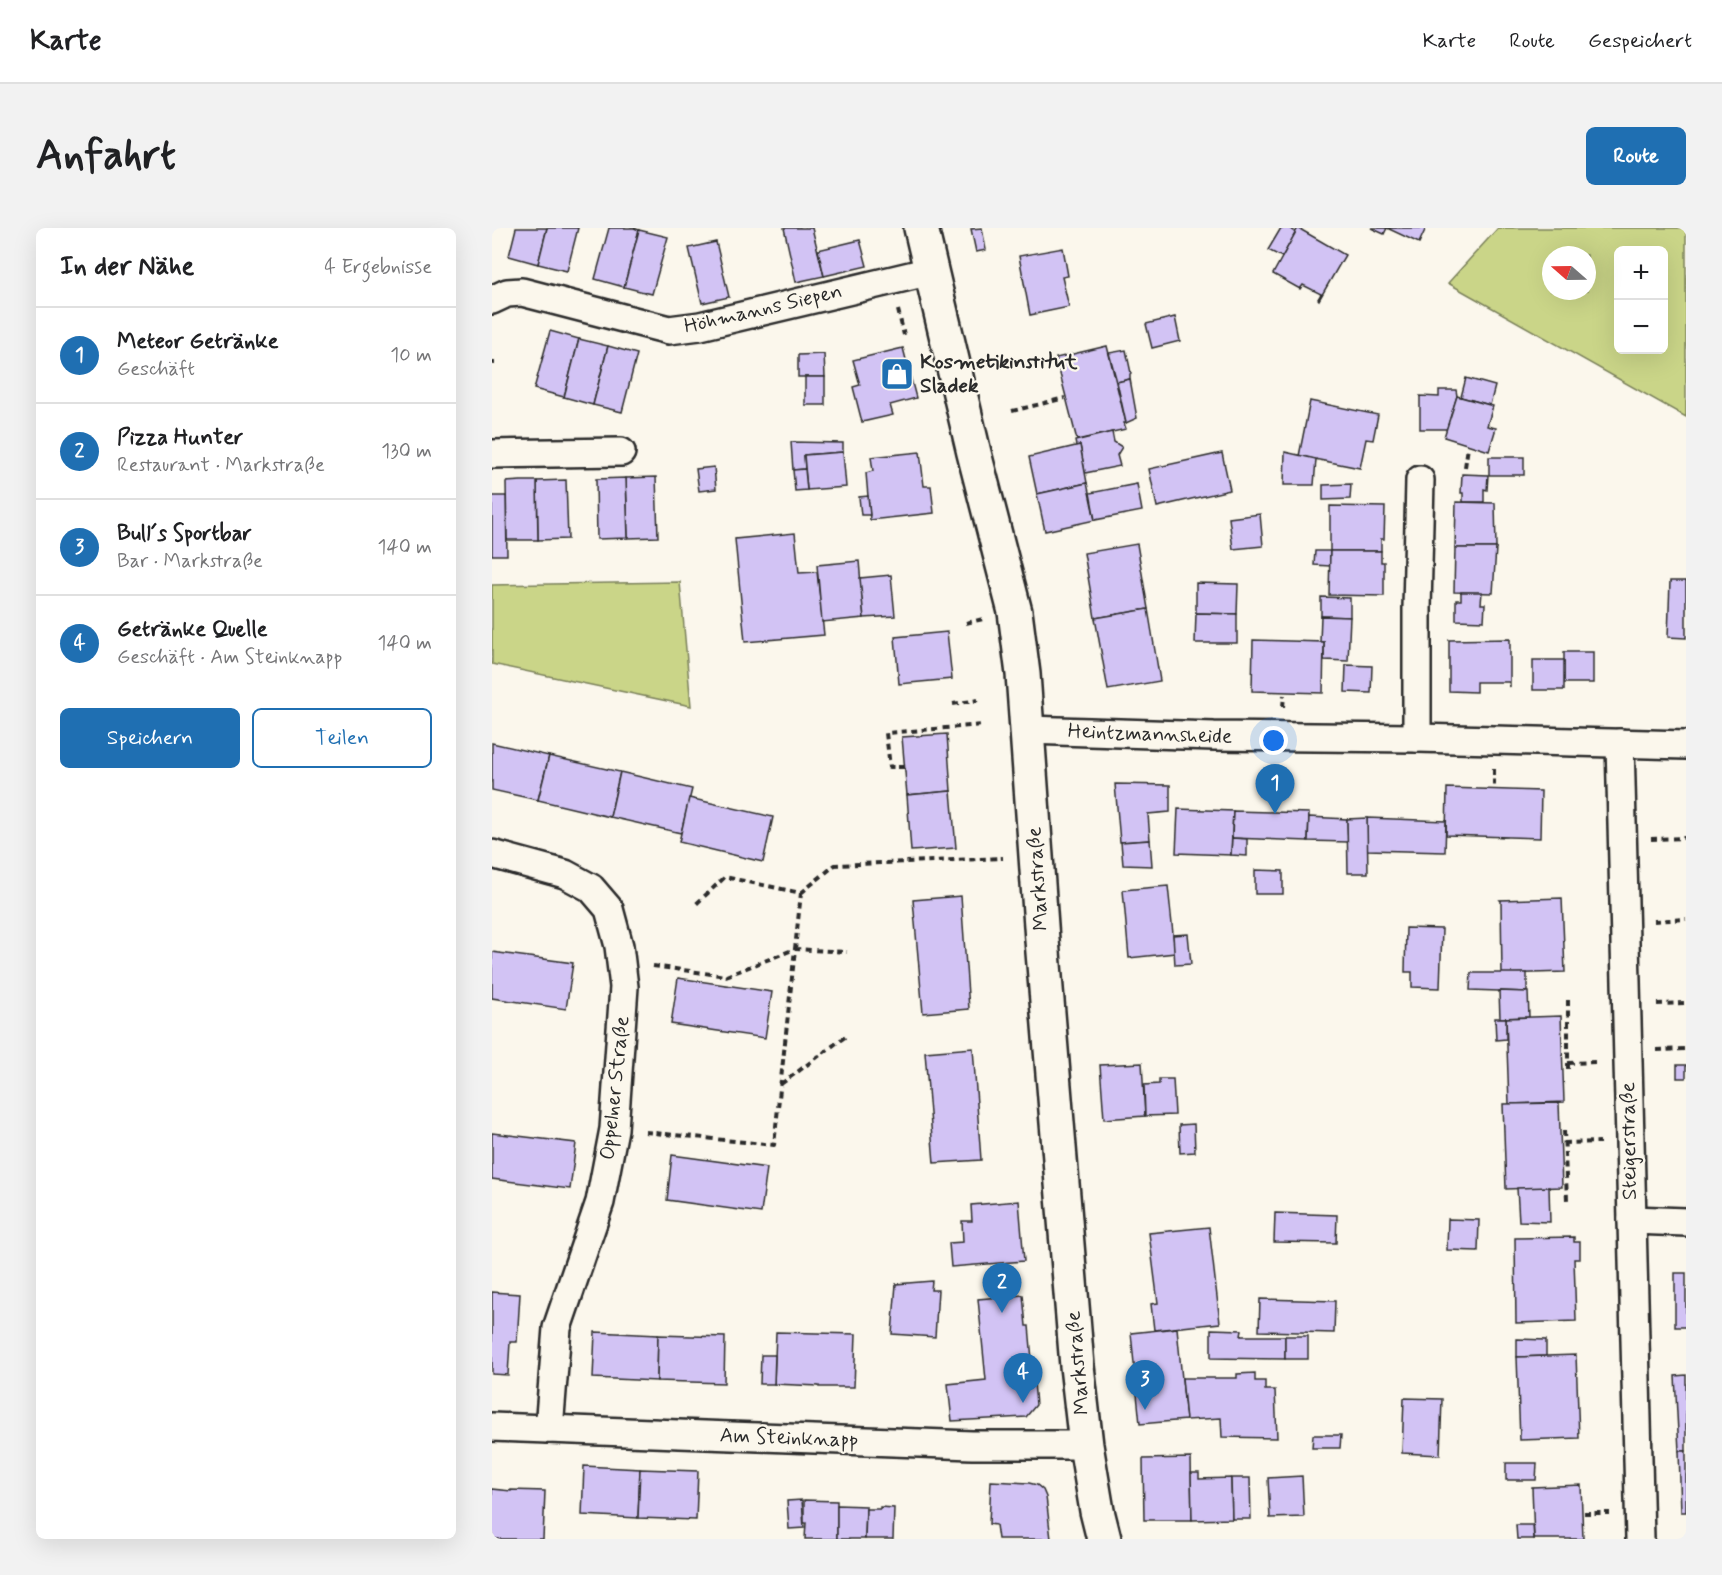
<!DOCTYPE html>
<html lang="de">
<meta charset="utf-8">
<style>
:root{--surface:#fff;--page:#f2f2f2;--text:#202124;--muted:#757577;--line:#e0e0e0;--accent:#1f6fb2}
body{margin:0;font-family:Mynerve,sans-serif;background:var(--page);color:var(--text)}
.controls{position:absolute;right:18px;top:18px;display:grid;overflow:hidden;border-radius:9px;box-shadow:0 6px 24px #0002}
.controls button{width:54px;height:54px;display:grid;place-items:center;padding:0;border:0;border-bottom:2px solid var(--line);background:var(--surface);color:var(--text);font:30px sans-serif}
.compass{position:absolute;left:1050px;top:18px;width:54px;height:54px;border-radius:50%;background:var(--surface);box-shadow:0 6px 24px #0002;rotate:290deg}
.you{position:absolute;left:782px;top:513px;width:21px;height:21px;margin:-15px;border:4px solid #fff;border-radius:50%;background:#1a73e8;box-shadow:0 0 0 9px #1a73e833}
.badge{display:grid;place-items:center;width:39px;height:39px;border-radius:50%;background:var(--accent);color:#fff;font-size:20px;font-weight:700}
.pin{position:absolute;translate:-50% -50px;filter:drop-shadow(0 2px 3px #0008)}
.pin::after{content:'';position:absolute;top:32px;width:21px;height:18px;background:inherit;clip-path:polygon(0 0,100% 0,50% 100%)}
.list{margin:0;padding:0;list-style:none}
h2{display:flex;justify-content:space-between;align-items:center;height:78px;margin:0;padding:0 24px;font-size:26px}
h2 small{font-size:20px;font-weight:400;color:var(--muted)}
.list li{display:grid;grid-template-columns:39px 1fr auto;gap:18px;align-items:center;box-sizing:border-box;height:96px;padding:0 24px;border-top:2px solid var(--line)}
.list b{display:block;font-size:22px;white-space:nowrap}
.list p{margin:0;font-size:20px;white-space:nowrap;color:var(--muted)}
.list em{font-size:20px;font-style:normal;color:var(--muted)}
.actions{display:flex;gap:12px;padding:18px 24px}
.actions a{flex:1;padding:14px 0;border:2px solid var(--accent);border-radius:9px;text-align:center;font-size:21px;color:var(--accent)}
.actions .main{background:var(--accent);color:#fff}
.map{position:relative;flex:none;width:1194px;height:1311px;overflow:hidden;border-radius:9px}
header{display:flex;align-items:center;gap:36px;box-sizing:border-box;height:84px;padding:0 30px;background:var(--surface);border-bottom:2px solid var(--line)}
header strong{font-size:28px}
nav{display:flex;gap:33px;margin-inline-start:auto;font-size:21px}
.intro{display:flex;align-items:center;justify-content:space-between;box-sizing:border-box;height:144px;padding:0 36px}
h1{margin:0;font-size:42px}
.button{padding:15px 27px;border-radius:9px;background:var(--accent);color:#fff;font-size:21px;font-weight:700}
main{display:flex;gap:36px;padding:0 36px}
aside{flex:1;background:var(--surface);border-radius:9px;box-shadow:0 6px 24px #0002}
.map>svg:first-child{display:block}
.green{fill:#cad588;stroke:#7a805a;stroke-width:1.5;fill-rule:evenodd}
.building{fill:#d2c3f4;stroke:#2b2b2b;stroke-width:1.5}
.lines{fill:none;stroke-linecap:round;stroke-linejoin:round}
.street-casing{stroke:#2b2b2b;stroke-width:32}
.secondary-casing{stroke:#2b2b2b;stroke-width:38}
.path{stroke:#2b2b2b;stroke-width:4;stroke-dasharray:6 4.5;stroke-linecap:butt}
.street{stroke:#fbf7ec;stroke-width:27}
.secondary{stroke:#fbf7ec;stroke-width:33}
.labels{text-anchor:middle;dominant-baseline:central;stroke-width:4.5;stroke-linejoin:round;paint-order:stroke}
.street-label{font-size:21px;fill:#2b2b2b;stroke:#fbf7ec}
.poi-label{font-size:21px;font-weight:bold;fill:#2b2b2b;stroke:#fbf7ec;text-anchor:start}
</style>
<header>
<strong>Karte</strong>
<nav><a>Karte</a><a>Route</a><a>Gespeichert</a></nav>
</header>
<div class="intro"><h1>Anfahrt</h1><a class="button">Route</a></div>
<main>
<aside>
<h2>In der Nähe<small>4 Ergebnisse</small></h2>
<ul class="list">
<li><span class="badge">1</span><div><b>Meteor Getränke</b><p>Geschäft</p></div><em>10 m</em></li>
<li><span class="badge">2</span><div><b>Pizza Hunter</b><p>Restaurant · Markstraße</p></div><em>130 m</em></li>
<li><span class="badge">3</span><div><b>Bull´s Sportbar</b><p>Bar · Markstraße</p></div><em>140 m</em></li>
<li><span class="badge">4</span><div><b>Getränke Quelle</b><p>Geschäft · Am Steinknapp</p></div><em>140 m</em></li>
</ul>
<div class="actions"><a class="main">Speichern</a><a>Teilen</a></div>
</aside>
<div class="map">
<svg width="1194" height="1311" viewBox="0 0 1194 1311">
<rect width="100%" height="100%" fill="#fbf7ec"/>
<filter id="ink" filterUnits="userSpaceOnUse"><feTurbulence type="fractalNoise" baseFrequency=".0167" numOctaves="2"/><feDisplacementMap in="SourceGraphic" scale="12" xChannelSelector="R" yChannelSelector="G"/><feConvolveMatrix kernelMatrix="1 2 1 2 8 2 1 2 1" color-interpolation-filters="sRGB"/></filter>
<g filter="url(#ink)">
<g class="green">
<path d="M 1006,0 L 1194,0 L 1194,189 L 956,55 ZM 1126,22 L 1172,22 L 1172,122 L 1126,122 ZM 1059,27 L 1095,27 L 1095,63 L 1059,63 Z"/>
<path d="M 188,354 L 199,478 L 0,436 L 0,357 Z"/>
</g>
<g class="building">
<path d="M 24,0 L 55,0 L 46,36 L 17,28 Z"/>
<path d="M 55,0 L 86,0 L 75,43 L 46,36 Z"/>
<path d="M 117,0 L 142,0 L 147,2 L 132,59 L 103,51 Z"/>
<path d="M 292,0 L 320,0 L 332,48 L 304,54 Z"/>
<path d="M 490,0 L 494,22 L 484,24 L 479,1 Z"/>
<path d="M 789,0 L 797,0 L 804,4 L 790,29 L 776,22 Z"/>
<path d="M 806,0 L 853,27 L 827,72 L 826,71 L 829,66 L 811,57 L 808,61 L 781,46 Z"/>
<path d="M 879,0 L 934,0 L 927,15 L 895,0 L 892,6 Z"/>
<path d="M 147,2 L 176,9 L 160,66 L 132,59 Z"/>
<path d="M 368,12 L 375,38 L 332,48 L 326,22 Z"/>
<path d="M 224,14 L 237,69 L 210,75 L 197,20 Z"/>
<path d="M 571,20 L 576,48 L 570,49 L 577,79 L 538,87 L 527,28 Z"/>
<path d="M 683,89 L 688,113 L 660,120 L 654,96 Z"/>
<path d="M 58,103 L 87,111 L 72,169 L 42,161 Z"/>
<path d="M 87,111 L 116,118 L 101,177 L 72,169 Z"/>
<path d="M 116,118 L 145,126 L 130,184 L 101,177 Z"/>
<path d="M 615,118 L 634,195 L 632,195 L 634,201 L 585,212 L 564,130 Z"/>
<path d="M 411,120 L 424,170 L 398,177 L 401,187 L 370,194 L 361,159 L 368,157 L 361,132 Z"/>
<path d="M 634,122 L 639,145 L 638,146 L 638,151 L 625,154 L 617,125 Z"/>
<path d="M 332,126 L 333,149 L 306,149 L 306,127 Z"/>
<rect x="313" y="149" width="20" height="28"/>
<path d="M 974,150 L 1003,158 L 998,177 L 969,169 Z"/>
<path d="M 638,151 L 645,190 L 634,195 L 625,154 Z"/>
<path d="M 947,162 L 964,162 L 965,168 L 955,201 L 928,201 L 928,168 L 947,169 Z"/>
<path d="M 965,168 L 1001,178 L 995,198 L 1004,200 L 997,223 L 952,209 Z"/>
<path d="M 818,173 L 886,187 L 881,212 L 874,211 L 868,240 L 807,228 Z"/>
<path d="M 620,204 L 622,214 L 630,219 L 625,227 L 628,238 L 593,245 L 588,217 L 584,218 L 583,213 Z"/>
<path d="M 299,214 L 351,215 L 351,224 L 312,227 L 313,241 L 301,242 Z"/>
<path d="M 588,217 L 595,255 L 545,266 L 537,229 Z"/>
<path d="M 351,224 L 354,259 L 315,262 L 312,227 Z"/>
<path d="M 428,224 L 432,258 L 439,258 L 442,285 L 378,292 L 374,245 L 381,243 L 379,229 Z"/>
<path d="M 793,224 L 824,231 L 822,257 L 792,257 Z"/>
<path d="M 730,225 L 738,262 L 665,279 L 657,241 Z"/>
<rect x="997" y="229" width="35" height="18"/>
<path d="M 222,239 L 224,261 L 207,263 L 204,241 Z"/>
<path d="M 313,241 L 315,262 L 303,263 L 301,242 Z"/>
<path d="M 970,246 L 996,247 L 995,262 L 992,261 L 992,274 L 971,274 L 971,265 L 969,265 Z"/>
<path d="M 164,249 L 166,309 L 136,310 L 134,250 Z"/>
<path d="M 134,250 L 136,310 L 105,311 L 104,251 Z"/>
<path d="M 74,252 L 76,311 L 46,312 L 45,253 Z"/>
<path d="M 29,253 L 45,253 L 46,312 L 15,312 L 14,254 Z"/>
<path d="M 595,255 L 603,292 L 553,303 L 545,266 Z"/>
<path d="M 645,256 L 650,283 L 603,292 L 598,265 Z"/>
<path d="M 859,256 L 858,271 L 831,272 L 831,257 Z"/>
<path d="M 0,268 L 14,268 L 15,327 L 0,327 Z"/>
<path d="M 376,268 L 378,287 L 369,287 L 367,269 Z"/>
<path d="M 964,274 L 1003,275 L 1004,320 L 963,320 Z"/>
<path d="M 838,278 L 893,279 L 892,311 L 889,311 L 889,323 L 838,323 Z"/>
<path d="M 768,286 L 771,318 L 741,321 L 737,290 Z"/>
<path d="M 303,305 L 307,345 L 325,344 L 332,407 L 253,414 L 243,311 Z"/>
<path d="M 645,316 L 656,381 L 603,390 L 592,325 Z"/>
<path d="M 963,320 L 1004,320 L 1001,365 L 962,364 Z"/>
<path d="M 823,323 L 838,323 L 838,338 L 822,337 Z"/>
<path d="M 838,323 L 889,323 L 889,334 L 892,334 L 892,368 L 837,367 Z"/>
<path d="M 367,333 L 372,390 L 330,394 L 325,337 Z"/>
<path d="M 399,347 L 403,388 L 372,390 L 368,350 Z"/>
<path d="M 1178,353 L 1194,353 L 1194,410 L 1176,409 Z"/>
<path d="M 704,355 L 746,356 L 745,386 L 704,385 Z"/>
<path d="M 969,364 L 990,364 L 989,376 L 993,376 L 992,393 L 964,392 L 964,372 L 969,372 Z"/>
<path d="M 829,369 L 858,370 L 858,389 L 829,388 Z"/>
<path d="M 656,381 L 668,453 L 616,462 L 603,390 Z"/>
<path d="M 704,385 L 745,386 L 745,415 L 703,415 Z"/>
<path d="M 829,388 L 858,389 L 856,433 L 832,432 L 832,414 L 828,414 Z"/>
<path d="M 455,404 L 460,451 L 407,456 L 403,409 Z"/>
<path d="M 1018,411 L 1018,459 L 1017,454 L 984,454 L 984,464 L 957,463 L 957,412 Z"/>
<path d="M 761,412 L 832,414 L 831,465 L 760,463 Z"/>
<rect x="1072" y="424" width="29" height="31"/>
<rect x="1041" y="432" width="31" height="30"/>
<path d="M 854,437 L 880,438 L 879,465 L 853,464 Z"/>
<path d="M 455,506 L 459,563 L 415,567 L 410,509 Z"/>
<path d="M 0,515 L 57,528 L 46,572 L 0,562 Z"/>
<path d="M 57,528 L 128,544 L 118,589 L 46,572 Z"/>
<path d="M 128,544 L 200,561 L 189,605 L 118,589 Z"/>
<path d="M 623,556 L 678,557 L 678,584 L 656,586 L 658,612 L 628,614 Z"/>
<path d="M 955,560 L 1049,563 L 1048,610 L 954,607 Z"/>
<path d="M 459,563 L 464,620 L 419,623 L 415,567 Z"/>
<path d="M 197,570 L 281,589 L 271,634 L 187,614 Z"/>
<path d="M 686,581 L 741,583 L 739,627 L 684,625 Z"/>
<path d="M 741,583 L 817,585 L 816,613 L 740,610 Z"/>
<path d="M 817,589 L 855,591 L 856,614 L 816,613 Z"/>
<path d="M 875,590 L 954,593 L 953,624 L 875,622 Z"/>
<path d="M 875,590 L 876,645 L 856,645 L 855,591 Z"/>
<path d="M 740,610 L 755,611 L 755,628 L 739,627 Z"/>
<path d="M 658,612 L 660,638 L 631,637 L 629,614 Z"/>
<path d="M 763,642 L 791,643 L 791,666 L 763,666 Z"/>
<path d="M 676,658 L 683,725 L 637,730 L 631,662 Z"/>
<path d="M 469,668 L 477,781 L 431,785 L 421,672 Z"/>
<path d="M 1070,670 L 1073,744 L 1010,746 L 1009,673 L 1008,672 Z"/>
<path d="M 914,700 L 950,701 L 948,760 L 920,759 L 920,744 L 913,744 Z"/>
<path d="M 696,706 L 699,736 L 683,737 L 681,707 Z"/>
<path d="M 0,724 L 81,735 L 74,781 L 0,770 Z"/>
<path d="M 979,745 L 1035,745 L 1035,764 L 978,762 Z"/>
<path d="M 186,750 L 280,764 L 273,810 L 179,796 Z"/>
<path d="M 1007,763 L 1036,764 L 1037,789 L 1008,790 Z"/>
<path d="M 1069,788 L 1072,874 L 1017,876 L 1014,790 Z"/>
<path d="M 1003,790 L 1014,790 L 1014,811 L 1004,812 Z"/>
<path d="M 481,820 L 489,932 L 442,935 L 433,824 Z"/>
<path d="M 650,835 L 653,888 L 612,891 L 608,837 Z"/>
<rect x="1185" y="837" width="9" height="13"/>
<path d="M 667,851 L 681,851 L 683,887 L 653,888 L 652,857 L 667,856 Z"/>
<path d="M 1067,875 L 1070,959 L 1014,961 L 1011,876 Z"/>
<path d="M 702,896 L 703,924 L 688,925 L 687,897 Z"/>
<path d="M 0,905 L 84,915 L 78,961 L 0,951 Z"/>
<path d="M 180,927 L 275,940 L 269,985 L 175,972 Z"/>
<path d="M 1057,959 L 1058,994 L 1027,993 L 1025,960 Z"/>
<path d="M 527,973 L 532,1033 L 459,1039 L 457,1015 L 471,1014 L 470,993 L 480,993 L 479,977 Z"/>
<path d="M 783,985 L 845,987 L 844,1015 L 782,1014 Z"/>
<path d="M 956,991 L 987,992 L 986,1023 L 955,1022 Z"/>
<path d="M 717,999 L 728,1095 L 662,1102 L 659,1076 L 666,1075 L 657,1005 Z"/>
<path d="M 1082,1009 L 1082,1014 L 1088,1014 L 1088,1031 L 1082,1031 L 1084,1093 L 1024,1095 L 1023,1010 Z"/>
<rect x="1183" y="1045" width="11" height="54"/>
<path d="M 440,1053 L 439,1062 L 446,1062 L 443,1109 L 400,1106 L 404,1056 Z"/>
<path d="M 0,1064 L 28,1066 L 25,1114 L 18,1114 L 16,1147 L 0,1146 Z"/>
<path d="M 531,1067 L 534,1098 L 537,1098 L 544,1177 L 534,1189 L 460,1193 L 456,1156 L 494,1152 L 486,1071 Z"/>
<path d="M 768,1071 L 843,1073 L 842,1105 L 767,1103 Z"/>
<path d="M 685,1100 L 694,1192 L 648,1196 L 639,1105 Z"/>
<path d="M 719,1101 L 750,1102 L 749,1108 L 793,1108 L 793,1131 L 719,1130 Z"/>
<path d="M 103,1104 L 166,1107 L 165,1153 L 101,1150 Z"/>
<path d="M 284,1104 L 364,1106 L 362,1159 L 327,1159 L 327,1158 L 282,1156 Z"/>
<path d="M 166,1107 L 233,1109 L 232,1155 L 165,1153 Z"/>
<rect x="793" y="1108" width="23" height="23"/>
<path d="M 1025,1111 L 1054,1112 L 1054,1128 L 1025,1129 Z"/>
<path d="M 269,1127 L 283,1127 L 282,1156 L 268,1156 Z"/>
<path d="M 1084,1127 L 1087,1210 L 1028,1212 L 1025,1129 Z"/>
<path d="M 763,1145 L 763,1153 L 773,1153 L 773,1162 L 783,1162 L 785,1210 L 730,1209 L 729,1190 L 694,1192 L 690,1150 L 745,1150 L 745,1146 Z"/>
<path d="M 1194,1147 L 1194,1223 L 1187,1223 L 1183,1148 Z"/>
<path d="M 912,1170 L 950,1171 L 948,1227 L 910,1225 Z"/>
<path d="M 821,1207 L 849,1207 L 848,1220 L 820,1220 Z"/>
<path d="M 1187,1223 L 1194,1223 L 1194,1284 L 1189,1284 Z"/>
<path d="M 699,1230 L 700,1292 L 652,1292 L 651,1231 Z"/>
<path d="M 1014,1235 L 1045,1235 L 1044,1252 L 1014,1252 Z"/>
<path d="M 92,1238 L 148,1241 L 146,1290 L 90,1287 Z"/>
<path d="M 148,1241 L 206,1243 L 204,1292 L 146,1290 Z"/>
<path d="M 699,1245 L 707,1245 L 707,1251 L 739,1250 L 740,1291 L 700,1292 Z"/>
<path d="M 810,1248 L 812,1289 L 778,1290 L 776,1250 Z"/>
<path d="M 739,1250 L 758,1250 L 759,1291 L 740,1291 Z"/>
<path d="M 499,1253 L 537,1255 L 545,1257 L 551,1262 L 554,1269 L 559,1311 L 506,1311 L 504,1297 L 497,1296 Z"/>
<path d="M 1089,1257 L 1091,1311 L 1042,1311 L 1040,1259 Z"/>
<path d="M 0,1261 L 19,1263 L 19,1262 L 53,1263 L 51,1311 L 0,1311 Z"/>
<path d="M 310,1272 L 312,1300 L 297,1301 L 295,1273 Z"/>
<path d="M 312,1272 L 345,1273 L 345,1311 L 313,1311 L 314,1295 L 312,1295 Z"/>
<path d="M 345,1277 L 374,1278 L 373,1311 L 345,1311 Z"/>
<path d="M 388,1279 L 402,1280 L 401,1311 L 373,1311 L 374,1281 L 388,1281 Z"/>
<path d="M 1024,1297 L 1041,1297 L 1042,1311 L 1025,1311 Z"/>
</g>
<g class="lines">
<g class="street-casing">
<g id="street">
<path d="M 0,72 L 15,65 L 30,64 L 177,102 L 208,98 L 439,43"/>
<path d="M 0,226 L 129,224"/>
<path d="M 535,502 L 722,508 L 925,510 L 1194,517"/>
<path d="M 925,510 L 925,381 L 928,252"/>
<path d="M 1128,515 L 1148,1311"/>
<path d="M 0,626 L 73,646 L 99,660 L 117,681 L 127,718 L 132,759 L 122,901 L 108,974 L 65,1100 L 57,1201"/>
<path d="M 1140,992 L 1194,994"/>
<path d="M 0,1199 L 480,1217 L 594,1217"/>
</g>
</g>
<g class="secondary-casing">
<path id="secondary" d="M 429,0 L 482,225 L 523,384 L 531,446 L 550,712 L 585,1138 L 594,1217 L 605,1283 L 612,1311"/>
</g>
<g class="path">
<path d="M 406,82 L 412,107"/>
<path d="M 0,135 L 3,135"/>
<path d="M 520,183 L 573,170"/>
<path d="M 973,239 L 976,219"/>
<path d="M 474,395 L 491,391"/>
<path d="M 461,476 L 486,472"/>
<path d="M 791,479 L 792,467"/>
<path d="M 412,539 L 398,539 L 394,505 L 491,497"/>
<path d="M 1002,541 L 1002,558"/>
<path d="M 1159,611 L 1194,610"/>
<path d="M 309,665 L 343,637 L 511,630"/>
<path d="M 1162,693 L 1194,691"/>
<path d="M 161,738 L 234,748 L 303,721 L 355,724"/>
<path d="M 1076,772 L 1076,842"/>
<path d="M 1165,776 L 1194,775"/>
<path d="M 1165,822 L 1194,821"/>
<path d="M 1076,835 L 1105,834"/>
<path d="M 289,856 L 354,808"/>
<path d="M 1072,903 L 1075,972"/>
<path d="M 153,904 L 282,917 L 309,665 L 233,649 L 203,677"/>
<path d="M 1072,915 L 1108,914"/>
<path d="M 1092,1285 L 1118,1285"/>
</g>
<use href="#street" class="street"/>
<use href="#secondary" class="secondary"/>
</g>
</g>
<defs>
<g id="shop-square" transform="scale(1.725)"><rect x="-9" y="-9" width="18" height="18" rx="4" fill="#1f6fb2" stroke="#fbf7ec"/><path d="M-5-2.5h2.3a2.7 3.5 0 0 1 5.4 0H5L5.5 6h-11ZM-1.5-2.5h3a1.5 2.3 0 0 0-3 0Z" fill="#fff"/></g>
</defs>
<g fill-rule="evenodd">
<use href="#shop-square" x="405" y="146"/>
</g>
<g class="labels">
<g class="street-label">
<text transform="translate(271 81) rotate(-13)">Höhmanns Siepen</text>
<text transform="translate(658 506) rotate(2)">Heintzmannsheide</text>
<text transform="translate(546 651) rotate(-94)">Markstraße</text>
<text transform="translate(123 860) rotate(-84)">Oppelner Straße</text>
<text transform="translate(1137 913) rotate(-91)">Steigerstraße</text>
<text transform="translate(586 1135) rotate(-95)">Markstraße</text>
<text transform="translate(297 1210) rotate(2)">Am Steinknapp</text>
</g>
<g class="poi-label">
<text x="428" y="134">Kosmetikinstitut<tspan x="428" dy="24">Sladek</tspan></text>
</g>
</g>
</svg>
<div class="controls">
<button>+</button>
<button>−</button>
</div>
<svg class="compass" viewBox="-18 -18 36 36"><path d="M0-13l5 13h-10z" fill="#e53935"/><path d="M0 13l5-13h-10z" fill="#757577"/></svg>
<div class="you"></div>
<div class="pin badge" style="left:783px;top:586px">1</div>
<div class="pin badge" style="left:510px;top:1085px">2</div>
<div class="pin badge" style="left:653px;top:1182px">3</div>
<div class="pin badge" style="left:531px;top:1175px">4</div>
</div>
</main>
